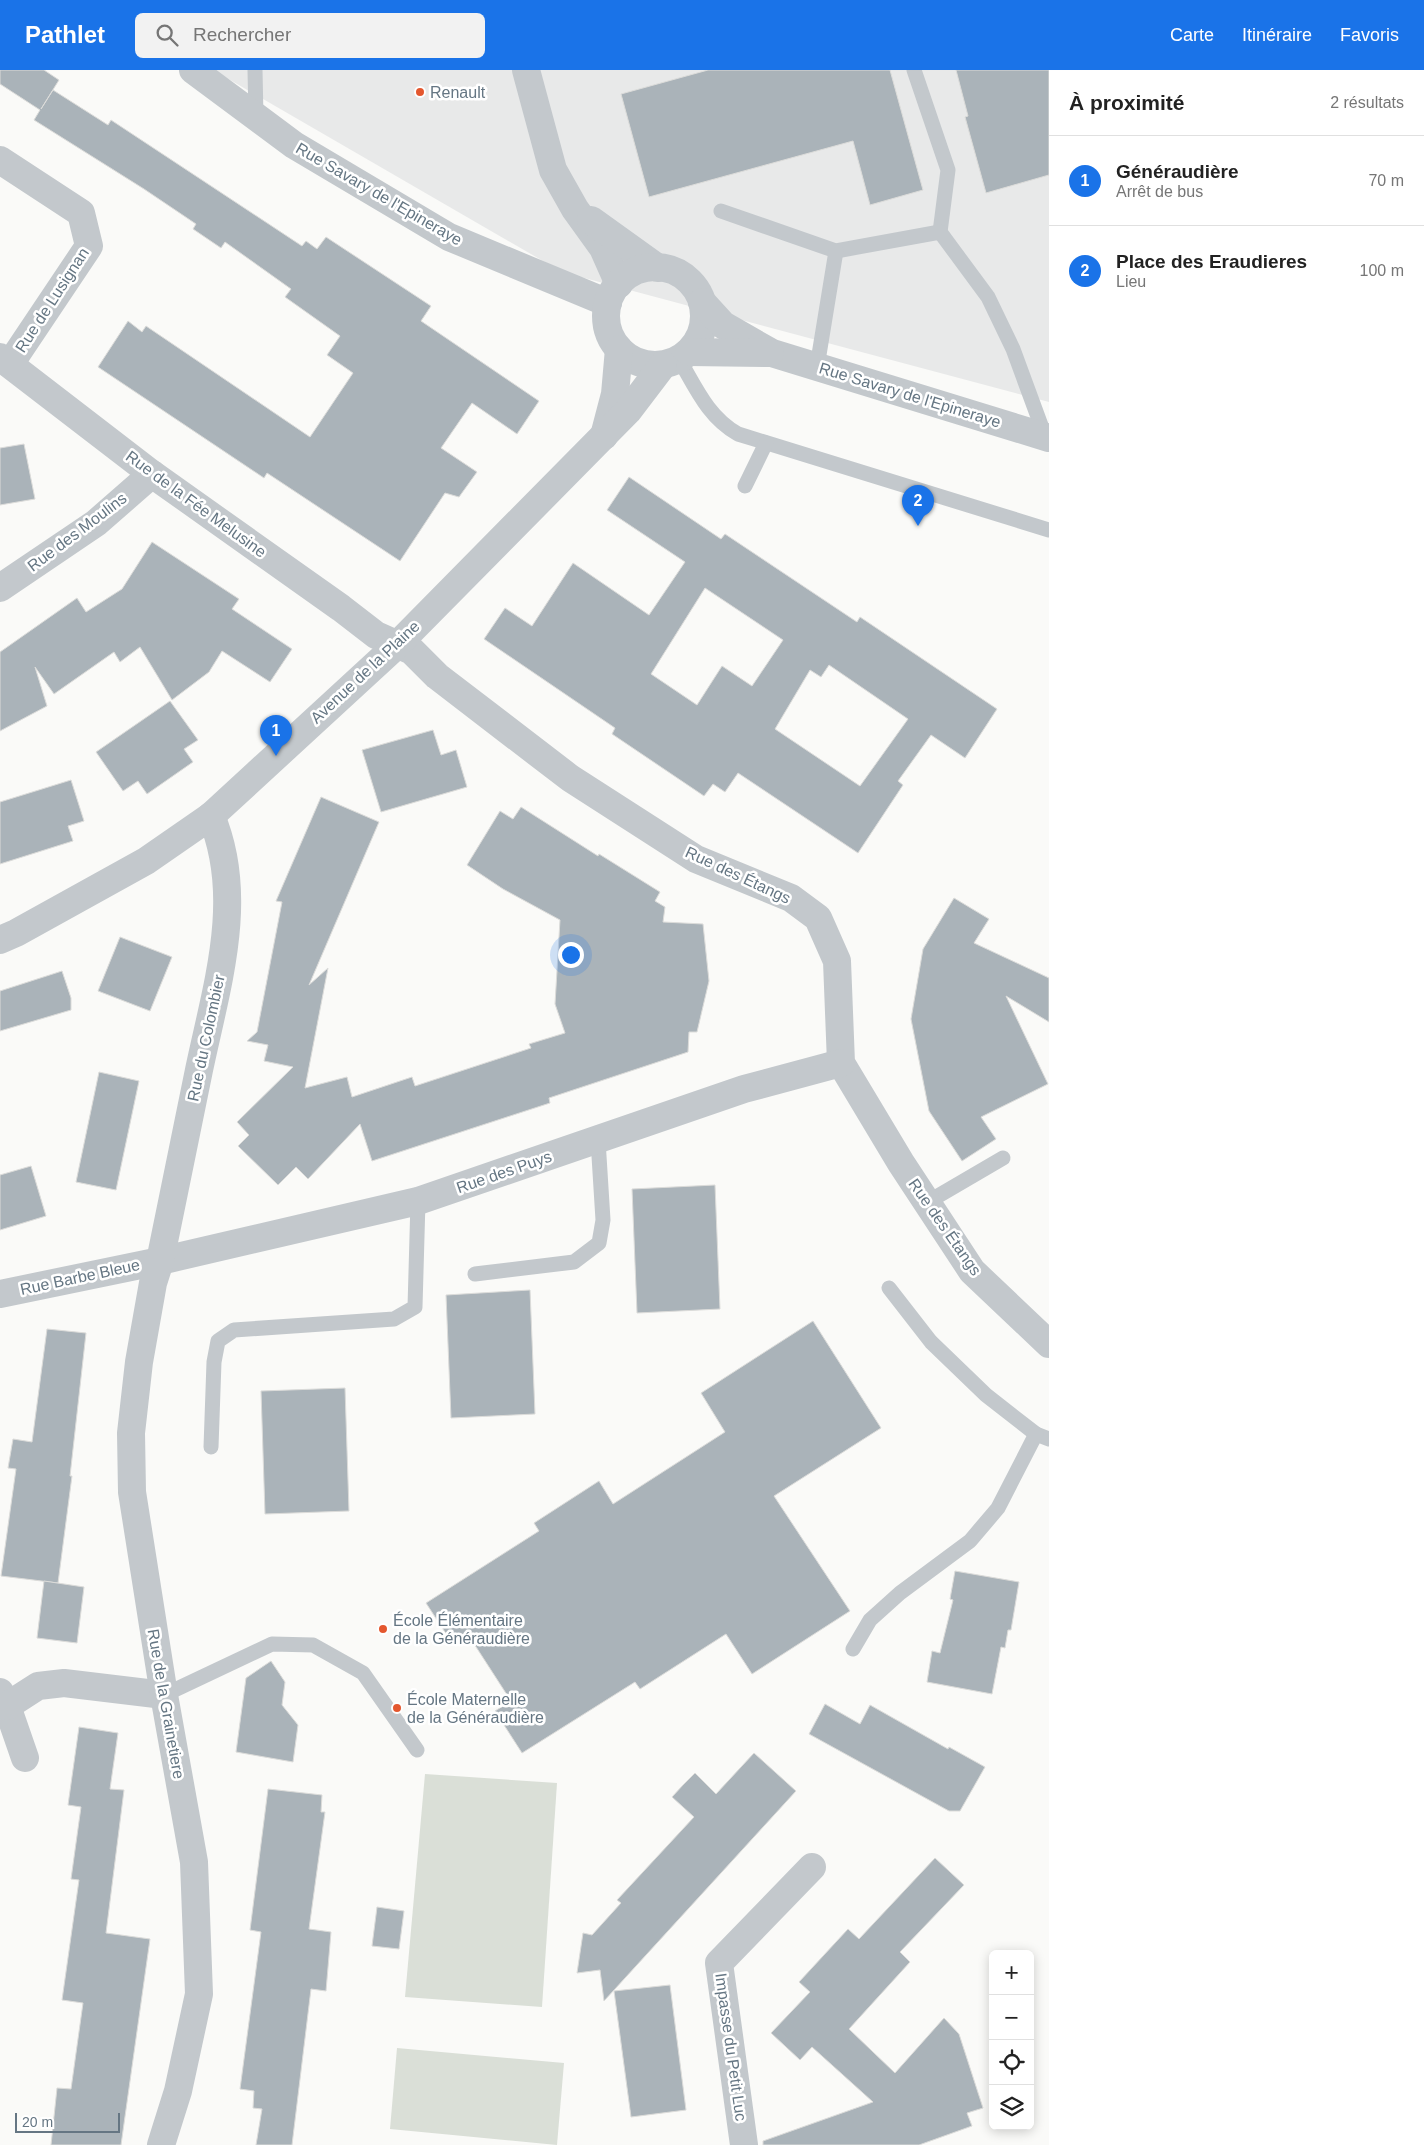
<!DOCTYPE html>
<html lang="fr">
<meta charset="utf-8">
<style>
:root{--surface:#fff;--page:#f2f2f2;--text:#222;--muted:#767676;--line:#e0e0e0;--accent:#1a73e8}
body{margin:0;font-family:Arial,sans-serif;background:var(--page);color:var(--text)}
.controls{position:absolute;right:15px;bottom:15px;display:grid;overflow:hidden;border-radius:8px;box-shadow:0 2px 12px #0003}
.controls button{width:45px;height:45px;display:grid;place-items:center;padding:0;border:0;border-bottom:1px solid var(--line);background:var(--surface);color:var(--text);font:25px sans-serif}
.scale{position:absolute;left:15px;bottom:12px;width:105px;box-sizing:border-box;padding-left:5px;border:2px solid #657683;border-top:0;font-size:14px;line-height:18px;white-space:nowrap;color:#657683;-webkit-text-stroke:4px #fff;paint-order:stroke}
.you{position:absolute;left:570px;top:884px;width:18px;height:18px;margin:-12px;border:4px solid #fff;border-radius:50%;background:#1a73e8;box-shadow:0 0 0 8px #1a73e833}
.badge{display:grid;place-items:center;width:32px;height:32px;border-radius:50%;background:var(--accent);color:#fff;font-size:16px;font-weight:700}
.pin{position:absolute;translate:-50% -41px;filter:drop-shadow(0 1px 2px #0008)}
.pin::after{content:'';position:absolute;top:26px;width:18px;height:15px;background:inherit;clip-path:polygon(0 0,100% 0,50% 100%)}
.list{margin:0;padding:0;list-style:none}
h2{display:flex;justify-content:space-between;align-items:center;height:65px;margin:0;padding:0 20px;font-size:21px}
h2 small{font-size:16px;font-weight:400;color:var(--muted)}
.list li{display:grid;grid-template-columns:32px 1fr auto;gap:15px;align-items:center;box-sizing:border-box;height:90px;padding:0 20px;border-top:1px solid var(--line)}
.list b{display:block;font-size:19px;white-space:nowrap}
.list p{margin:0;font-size:16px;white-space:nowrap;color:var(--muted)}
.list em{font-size:16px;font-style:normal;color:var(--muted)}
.icon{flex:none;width:28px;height:28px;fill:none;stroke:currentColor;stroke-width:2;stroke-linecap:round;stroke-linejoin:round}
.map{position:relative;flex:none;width:1049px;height:2075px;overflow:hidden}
header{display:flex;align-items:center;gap:30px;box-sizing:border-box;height:70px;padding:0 25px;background:var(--accent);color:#fff}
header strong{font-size:24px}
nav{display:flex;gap:28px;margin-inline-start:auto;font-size:18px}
.search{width:350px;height:45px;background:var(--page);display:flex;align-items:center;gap:12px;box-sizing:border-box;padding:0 18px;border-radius:8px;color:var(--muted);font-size:19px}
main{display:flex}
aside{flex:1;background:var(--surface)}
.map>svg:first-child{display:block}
.built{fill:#e8e9e9}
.green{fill:#dadfd7}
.building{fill:#aab3b9;stroke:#dcdcda;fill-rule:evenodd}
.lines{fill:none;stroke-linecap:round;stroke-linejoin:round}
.lane{stroke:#c3c8cc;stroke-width:15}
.street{stroke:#c3c8cc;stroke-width:28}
.poi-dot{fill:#e4572e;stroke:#fff;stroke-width:2}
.labels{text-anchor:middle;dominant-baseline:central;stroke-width:5;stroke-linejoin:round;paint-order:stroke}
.poi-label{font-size:16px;fill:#657683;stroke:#fff;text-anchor:start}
.street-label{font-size:16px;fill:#657683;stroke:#fff}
</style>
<header>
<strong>Pathlet</strong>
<div class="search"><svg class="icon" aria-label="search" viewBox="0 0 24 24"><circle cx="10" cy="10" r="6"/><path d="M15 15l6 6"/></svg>Rechercher</div>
<nav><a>Carte</a><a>Itinéraire</a><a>Favoris</a></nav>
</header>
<main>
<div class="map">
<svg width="1049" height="2075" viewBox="0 0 1049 2075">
<rect width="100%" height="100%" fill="#fafaf8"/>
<path class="built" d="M 213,0 L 1049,0 L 1049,332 L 562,202 Z"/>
<g class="green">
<path d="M 425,1704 L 557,1713 L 542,1937 L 405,1927 Z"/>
<path d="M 397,1978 L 564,1993 L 557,2075 L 390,2059 Z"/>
</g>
<g class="building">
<path d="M 0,0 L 44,0 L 59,10 L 41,39 L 53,20 L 108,55 L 111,50 L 302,176 L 306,171 L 317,179 L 326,167 L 431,236 L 421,251 L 539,331 L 517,364 L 472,333 L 441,378 L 477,402 L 459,427 L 445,423 L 400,491 L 267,403 L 264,408 L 98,297 L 128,251 L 142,262 L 146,256 L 310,367 L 353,303 L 327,285 L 340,266 L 285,227 L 291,219 L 225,172 L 221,178 L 193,159 L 196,154 L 144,119 L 34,50 L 40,40 L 0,14 Z"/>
<path d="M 708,0 L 890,0 L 923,120 L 870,135 L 853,71 L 649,127 L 621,24 Z"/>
<path d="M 956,0 L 1049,0 L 1049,105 L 986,123 L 965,47 L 968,46 Z"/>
<path d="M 24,374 L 35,429 L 0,435 L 0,378 Z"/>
<path d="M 629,407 L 721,469 L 725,464 L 857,552 L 860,547 L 997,639 L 965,688 L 931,665 L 898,711 L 903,715 L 858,783 L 738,703 L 725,722 L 713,714 L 704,726 L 612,664 L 615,658 L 484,569 L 505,538 L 532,556 L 573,493 L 649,545 L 685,492 L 607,440 ZM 705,518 L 783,570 L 752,616 L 722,596 L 697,635 L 651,604 ZM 829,595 L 908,649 L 860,716 L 775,659 L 810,600 L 821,607 Z"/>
<path d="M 152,472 L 239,529 L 232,539 L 292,579 L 270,612 L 222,581 L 209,602 L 172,630 L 140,577 L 120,592 L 114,582 L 54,624 L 35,597 L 47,636 L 0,661 L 0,582 L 77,528 L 86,542 L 122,519 Z"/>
<path d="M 170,631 L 198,670 L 184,679 L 193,692 L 147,724 L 138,711 L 123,721 L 96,682 Z"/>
<path d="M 433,660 L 441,685 L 456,680 L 467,717 L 381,742 L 362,680 Z"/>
<path d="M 71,710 L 84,751 L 68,756 L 73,771 L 0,794 L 0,732 Z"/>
<path d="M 321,727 L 379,752 L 309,915 L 328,898 L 305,1018 L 347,1007 L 352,1027 L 412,1007 L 415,1016 L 531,978 L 529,974 L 565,963 L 555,934 L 560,850 L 503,819 L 467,795 L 500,741 L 513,749 L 521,737 L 598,786 L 599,784 L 660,822 L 655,831 L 665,837 L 663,852 L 703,854 L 709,911 L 697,962 L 689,962 L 688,982 L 549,1028 L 550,1033 L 372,1091 L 360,1054 L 308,1109 L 296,1097 L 278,1115 L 238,1076 L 249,1065 L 237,1052 L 293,997 L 264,991 L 268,975 L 247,971 L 257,962 L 282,832 L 276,831 Z"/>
<path d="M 954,828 L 989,849 L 974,873 L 1049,908 L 1049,952 L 1006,926 L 1048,1014 L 981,1047 L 996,1069 L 962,1091 L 929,1041 L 911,949 L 923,879 Z"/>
<path d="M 120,867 L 172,887 L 150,941 L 98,921 Z"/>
<path d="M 62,901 L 71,928 L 71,940 L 0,961 L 0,921 Z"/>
<path d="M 99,1002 L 139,1011 L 116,1120 L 76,1112 Z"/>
<path d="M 31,1096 L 46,1146 L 0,1160 L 0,1105 Z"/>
<path d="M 715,1115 L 720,1239 L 637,1243 L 632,1119 Z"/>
<path d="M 530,1220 L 535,1344 L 451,1348 L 446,1225 Z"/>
<path d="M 813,1251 L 881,1358 L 774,1426 L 850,1541 L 752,1604 L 726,1564 L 640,1619 L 635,1612 L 522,1683 L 495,1641 L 511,1631 L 469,1566 L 454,1576 L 426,1533 L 539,1461 L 534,1453 L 599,1411 L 613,1434 L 725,1362 L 701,1323 Z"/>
<path d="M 47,1259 L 86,1263 L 70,1406 L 72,1406 L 58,1513 L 1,1506 L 16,1399 L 8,1398 L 13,1369 L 32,1372 Z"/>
<path d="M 345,1318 L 349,1441 L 265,1444 L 261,1321 Z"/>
<path d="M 955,1501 L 1019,1512 L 1011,1560 L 1008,1560 L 1005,1578 L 1001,1577 L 992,1624 L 927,1612 L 932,1581 L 940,1583 L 953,1530 L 950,1529 Z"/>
<path d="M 44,1511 L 84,1517 L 77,1573 L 37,1568 Z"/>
<path d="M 271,1591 L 285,1612 L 282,1635 L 298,1655 L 293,1692 L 236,1682 L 246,1608 Z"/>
<path d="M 825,1634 L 860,1654 L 870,1635 L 948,1679 L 949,1677 L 985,1697 L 960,1741 L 949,1741 L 809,1664 Z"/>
<path d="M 79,1657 L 118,1663 L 110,1719 L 124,1720 L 106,1863 L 150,1869 L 121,2075 L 51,2075 L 57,2018 L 71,2019 L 83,1933 L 62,1930 L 79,1810 L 71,1809 L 81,1737 L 68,1735 Z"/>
<path d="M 754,1683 L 796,1721 L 604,1931 L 600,1900 L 577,1903 L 583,1863 L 592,1865 L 621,1833 L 617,1830 L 694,1747 L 672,1727 L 683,1715 L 695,1703 L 716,1724 Z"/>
<path d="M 268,1719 L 322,1725 L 321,1742 L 325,1742 L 309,1859 L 331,1862 L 326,1921 L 311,1919 L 292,2075 L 256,2075 L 262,2039 L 253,2038 L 254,2021 L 240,2019 L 261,1862 L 250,1860 Z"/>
<path d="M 935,1788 L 964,1815 L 900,1882 L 910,1892 L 849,1959 L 895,2003 L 944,1948 L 959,1964 L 983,2038 L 967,2043 L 972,2056 L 919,2075 L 763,2075 L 763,2071 L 873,2032 L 812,1977 L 800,1990 L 771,1963 L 810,1922 L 799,1912 L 848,1859 L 859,1869 Z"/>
<path d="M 377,1837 L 404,1841 L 399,1879 L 372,1876 Z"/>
<path d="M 670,1915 L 686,2040 L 631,2047 L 614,1921 Z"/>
</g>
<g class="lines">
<g class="lane">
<path d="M 255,0 L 256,47"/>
<path d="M 914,0 L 948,100 L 940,162"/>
<path d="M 721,141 L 836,181 L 940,162 L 988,227 L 1013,279 L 1045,366"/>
<path d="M 679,289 C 696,318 708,347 738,364 L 1049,460"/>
<path d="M 817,297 L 836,181"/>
<path d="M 745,416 L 766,373"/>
<path d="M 926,1133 L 1003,1088"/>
<path d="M 475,1204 L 574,1192 L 599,1173 L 603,1150 L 598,1070"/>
<path d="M 889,1218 L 931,1272 L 986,1325 L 1036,1364 L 1049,1369"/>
<path d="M 211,1377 L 214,1292 L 218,1271 L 234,1260 L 394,1249 L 415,1237 L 418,1131"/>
<path d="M 853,1579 L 870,1550 L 900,1523 L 970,1471 L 998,1438 L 1036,1364"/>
<path d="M 164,1625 L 272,1574 L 313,1575 L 363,1603 L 417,1680"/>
</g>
<g class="street">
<path d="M 193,0 L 294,75 L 449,167 L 608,233"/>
<path d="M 526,0 L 553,100 L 575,139 L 603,178 L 619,214"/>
<path d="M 0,90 L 81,143 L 89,176 L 10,294"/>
<path d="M 591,150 L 658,198"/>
<circle cx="655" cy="246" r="49"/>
<path d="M 702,232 L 723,255 L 772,283 L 1049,368"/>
<path d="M 689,282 L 770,283"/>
<path d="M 0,287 L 152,404 L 341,538 L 376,565 L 412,581 L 437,606 L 570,708 L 696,789 L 791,828 L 818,848 L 837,891 L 841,993 L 901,1093 L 972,1201 L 1049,1274"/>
<path d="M 604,366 L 615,324 L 619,279"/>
<path d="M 0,518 L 96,453 L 152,404"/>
<path d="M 0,870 L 16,863 L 146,791 L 211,746 L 398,574 L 628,341 L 663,295"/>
<path d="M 0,1224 L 160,1191 L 418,1131 L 744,1019 L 841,993"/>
<path d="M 0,1622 L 7,1636 L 25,1688"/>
<path d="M 7,1636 L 38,1616 L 64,1613 L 164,1625"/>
<path d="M 161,2075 L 178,2021 L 199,1924 L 194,1792 L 164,1625 L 132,1422 L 131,1363 L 139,1292 L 153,1213 L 160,1191 C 173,1127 186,1064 199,1000 C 216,918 246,828 211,746"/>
<path d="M 744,2075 L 719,1893 L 812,1797"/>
</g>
</g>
<g class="poi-dot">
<circle cx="420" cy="22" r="5"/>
<circle cx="383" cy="1559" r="5"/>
<circle cx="397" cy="1638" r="5"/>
</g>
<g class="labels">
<g class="poi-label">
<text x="430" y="22">Renault</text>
<text x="393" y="1550">École Élémentaire<tspan x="393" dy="18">de la Généraudière</tspan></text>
<text x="407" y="1629">École Maternelle<tspan x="407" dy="18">de la Généraudière</tspan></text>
</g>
<g class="street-label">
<text transform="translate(379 124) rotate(30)">Rue Savary de l'Epineraye</text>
<text transform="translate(52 230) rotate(-57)">Rue de Lusignan</text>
<text transform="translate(910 325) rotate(17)">Rue Savary de l'Epineraye</text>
<text transform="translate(196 434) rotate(36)">Rue de la Fée Melusine</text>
<text transform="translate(77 462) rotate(-37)">Rue des Moulins</text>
<text transform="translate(365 602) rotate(-43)">Avenue de la Plaine</text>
<text transform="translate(738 805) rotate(25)">Rue des Étangs</text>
<text transform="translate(206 968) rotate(-78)">Rue du Colombier</text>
<text transform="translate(504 1102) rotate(-19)">Rue des Puys</text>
<text transform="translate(945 1157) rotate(55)">Rue des Étangs</text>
<text transform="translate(80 1207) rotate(-12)">Rue Barbe Bleue</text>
<text transform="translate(166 1634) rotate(80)">Rue de la Grainetiere</text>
<text transform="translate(731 1977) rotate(82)">Impasse du Petit Luc</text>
</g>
</g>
</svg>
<div class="controls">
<button>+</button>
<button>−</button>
<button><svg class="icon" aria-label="locate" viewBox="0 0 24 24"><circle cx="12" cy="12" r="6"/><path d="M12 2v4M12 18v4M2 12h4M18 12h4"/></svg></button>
<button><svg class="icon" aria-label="layers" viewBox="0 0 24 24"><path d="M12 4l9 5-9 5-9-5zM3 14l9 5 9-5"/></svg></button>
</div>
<div class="scale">20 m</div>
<div class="you"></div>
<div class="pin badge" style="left:276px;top:686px">1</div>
<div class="pin badge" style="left:918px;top:456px">2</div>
</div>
<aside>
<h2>À proximité<small>2 résultats</small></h2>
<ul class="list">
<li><span class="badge">1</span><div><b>Généraudière</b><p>Arrêt de bus</p></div><em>70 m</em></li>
<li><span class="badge">2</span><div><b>Place des Eraudieres</b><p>Lieu</p></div><em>100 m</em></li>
</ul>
</aside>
</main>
